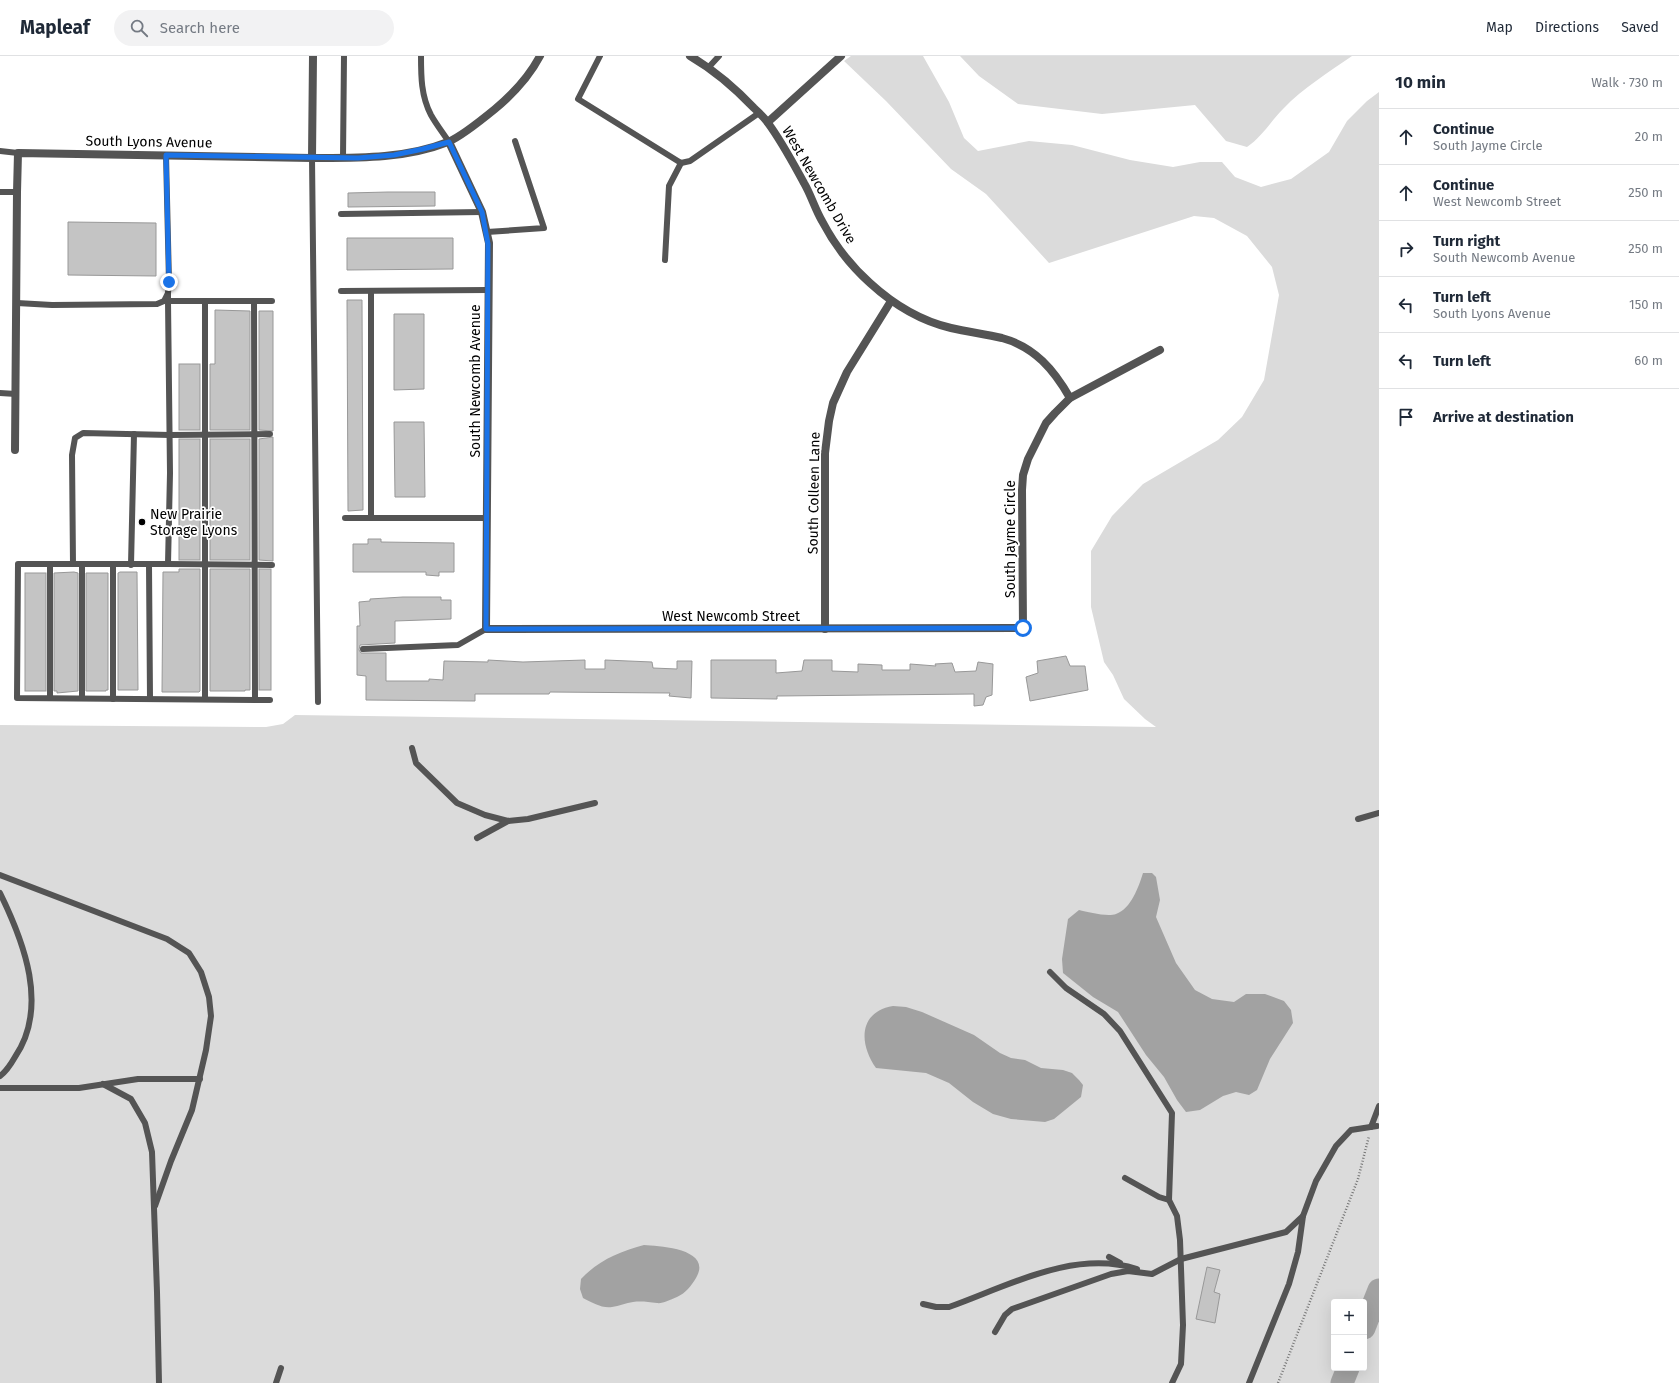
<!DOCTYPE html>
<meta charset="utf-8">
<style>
:root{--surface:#fff;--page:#f2f2f3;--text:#1f2937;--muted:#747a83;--line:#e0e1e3}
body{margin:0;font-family:"Fira Sans",sans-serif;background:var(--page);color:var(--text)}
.controls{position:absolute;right:12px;bottom:12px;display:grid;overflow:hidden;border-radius:4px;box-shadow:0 4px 16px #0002}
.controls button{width:36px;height:36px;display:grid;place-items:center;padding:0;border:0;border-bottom:1px solid var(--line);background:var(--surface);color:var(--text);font:20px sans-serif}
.stop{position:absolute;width:12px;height:12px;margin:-9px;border:3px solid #1a73e8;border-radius:50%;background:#fff}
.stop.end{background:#1a73e8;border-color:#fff;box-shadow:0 1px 4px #0008}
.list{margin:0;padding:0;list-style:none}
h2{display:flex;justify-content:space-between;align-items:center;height:52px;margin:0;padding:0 16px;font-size:17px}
h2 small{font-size:13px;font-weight:400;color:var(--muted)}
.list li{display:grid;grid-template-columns:26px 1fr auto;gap:12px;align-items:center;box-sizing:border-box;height:56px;padding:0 16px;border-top:1px solid var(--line)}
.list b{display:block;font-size:15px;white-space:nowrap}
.list p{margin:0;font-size:13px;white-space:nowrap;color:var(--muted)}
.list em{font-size:13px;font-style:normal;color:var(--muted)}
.icon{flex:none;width:22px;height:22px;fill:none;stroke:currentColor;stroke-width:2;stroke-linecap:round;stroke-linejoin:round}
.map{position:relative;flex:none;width:1379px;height:1327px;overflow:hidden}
header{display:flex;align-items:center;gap:24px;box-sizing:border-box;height:56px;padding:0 20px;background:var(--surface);border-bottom:1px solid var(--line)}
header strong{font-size:19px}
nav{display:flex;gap:22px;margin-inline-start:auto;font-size:14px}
.search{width:280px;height:36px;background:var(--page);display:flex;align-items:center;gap:10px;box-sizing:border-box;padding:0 14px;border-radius:22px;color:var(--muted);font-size:15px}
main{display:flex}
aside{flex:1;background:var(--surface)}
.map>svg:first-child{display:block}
.green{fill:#dbdbdb;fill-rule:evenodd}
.water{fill:#a2a2a2}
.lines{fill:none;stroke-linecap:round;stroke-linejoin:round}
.river{stroke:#a2a2a2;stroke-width:23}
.building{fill:#c4c4c4;stroke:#989898}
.path{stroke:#767676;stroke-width:2.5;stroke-dasharray:1 2;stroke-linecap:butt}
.service{stroke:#545454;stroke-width:6}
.minor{stroke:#545454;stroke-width:8}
.route{stroke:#1a73e8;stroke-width:5}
.poi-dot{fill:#000;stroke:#fff;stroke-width:1.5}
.labels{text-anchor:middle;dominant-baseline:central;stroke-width:3.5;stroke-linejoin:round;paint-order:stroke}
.street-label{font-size:14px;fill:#000;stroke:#fff}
.poi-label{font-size:14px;fill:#000;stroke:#fff;text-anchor:start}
</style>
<header>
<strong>Mapleaf</strong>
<div class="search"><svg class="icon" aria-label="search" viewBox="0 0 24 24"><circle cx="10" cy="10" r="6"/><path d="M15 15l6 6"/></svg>Search here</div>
<nav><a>Map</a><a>Directions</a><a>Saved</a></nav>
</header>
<main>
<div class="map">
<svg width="1379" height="1327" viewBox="0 0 1379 1327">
<rect width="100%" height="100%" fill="#fff"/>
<g class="green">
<path d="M 851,0 L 923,0 L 949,46 L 964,82 L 978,95 L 1029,85 L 1072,89 L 1130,104 L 1173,111 L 1200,106 L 1222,106 L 1235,121 L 1261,131 L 1291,123 L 1329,96 L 1347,65 L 1367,45 L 1379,36 L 1379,1327 L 0,1327 L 0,669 L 266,671 L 283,668 L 295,659 L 1156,671 L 1145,663 L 1124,643 L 1113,619 L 1104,606 L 1091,551 L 1091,495 L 1112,460 L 1143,428 L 1218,384 L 1242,361 L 1264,324 L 1279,239 L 1272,211 L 1247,180 L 1214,162 L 1194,160 L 1049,207 L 986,138 L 951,113 L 886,45 L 844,5 ZM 1334,1246 L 1364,1246 L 1364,1312 L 1334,1312 Z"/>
<path d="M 960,0 L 1352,0 C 1329,16 1303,32 1283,53 C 1271,65 1262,81 1247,91 L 1226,85 L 1195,49 L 1102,58 L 1018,48 L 979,20 Z"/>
</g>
<g class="water">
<path d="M 1143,817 L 1152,817 L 1156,821 L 1160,844 L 1156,861 L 1176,907 L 1195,934 L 1212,943 L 1234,946 L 1246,938 L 1265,938 L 1284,945 L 1291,954 L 1293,967 L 1270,1003 L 1257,1034 L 1249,1039 L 1236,1036 L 1223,1040 L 1200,1054 L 1186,1056 L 1177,1044 L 1164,1021 L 1146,999 L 1118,956 L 1093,941 L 1063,917 L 1062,903 L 1068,863 L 1079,854 C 1088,856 1107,861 1116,858 C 1131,853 1139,830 1143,817 Z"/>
<path d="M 893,950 L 906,951 L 922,956 L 974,979 L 1000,997 L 1011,1002 L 1025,1004 L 1041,1012 L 1063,1014 L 1072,1017 L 1079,1024 L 1083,1029 L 1081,1041 L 1054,1063 L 1045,1066 L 1011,1063 L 993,1058 L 973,1046 L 949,1027 L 926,1017 L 876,1012 C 859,988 858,956 893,950 Z"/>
<path d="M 644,1189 C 661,1190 713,1193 696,1222 C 691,1230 686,1237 677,1241 C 672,1243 662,1248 657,1247 C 648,1246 641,1245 633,1246 C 626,1247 619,1250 612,1251 C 603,1253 591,1246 583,1242 L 580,1233 L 581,1223 C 599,1204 619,1196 644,1189 Z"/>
</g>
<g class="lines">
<g class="river">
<path d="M 1364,1272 L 1379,1234"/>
<path d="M 1342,1327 L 1348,1312"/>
</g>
</g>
<g class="building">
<path d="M 388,136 L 435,136 L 435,150 L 348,151 L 348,137 Z"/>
<path d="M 68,166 L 156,167 L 156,220 L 68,219 Z"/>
<path d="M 347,182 L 453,182 L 453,213 L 347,214 Z"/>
<path d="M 347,244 L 362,244 L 363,454 L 348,455 Z"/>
<path d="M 215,254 L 250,255 L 250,374 L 210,374 L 210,308 L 215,308 Z"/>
<path d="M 259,255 L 273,255 L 273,375 L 259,374 Z"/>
<path d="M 394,258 L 424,258 L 424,333 L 394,334 Z"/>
<rect x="179" y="308" width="21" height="66"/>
<path d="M 394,366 L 424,366 L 425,441 L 395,441 Z"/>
<path d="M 273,381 L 273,505 L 259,504 L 259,383 Z"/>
<rect x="179" y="383" width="21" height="121"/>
<rect x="210" y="383" width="40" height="121"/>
<path d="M 368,483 L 381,483 L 381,486 L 454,487 L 454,516 L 439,516 L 439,520 L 426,519 L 426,516 L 353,516 L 353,488 L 368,488 Z"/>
<path d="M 179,513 L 200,513 L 200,635 L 199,636 L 162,636 L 163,516 L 179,516 Z"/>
<path d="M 210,513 L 250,513 L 250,634 L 245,634 L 245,635 L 210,635 Z"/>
<rect x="259" y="513" width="12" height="121"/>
<path d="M 74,516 L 78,517 L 78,635 L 57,637 L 57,635 L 54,635 L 54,517 Z"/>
<path d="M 120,516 L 137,516 L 138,634 L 118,634 L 118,517 Z"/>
<rect x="25" y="517" width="21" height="118"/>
<path d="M 86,517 L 108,517 L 108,634 L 106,634 L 106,635 L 86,635 Z"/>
<path d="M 403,541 L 441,541 L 441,544 L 451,544 L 451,563 L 395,565 L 395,587 L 360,589 L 359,594 L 361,597 L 386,597 L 386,625 L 429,625 L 429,623 L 443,624 L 444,605 L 488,606 L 488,604 L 523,606 L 585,604 L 585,613 L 605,613 L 605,604 L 652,606 L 653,612 L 677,613 L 677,605 L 692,605 L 691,642 L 669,640 L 670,637 L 550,636 L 549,638 L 475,638 L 475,645 L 366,644 L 366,620 L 357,619 L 357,570 L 360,570 L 359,546 L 370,545 L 370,543 Z"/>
<path d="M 1066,600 L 1070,610 L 1085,610 L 1088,634 L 1030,645 L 1026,621 L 1038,617 L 1037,605 Z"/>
<path d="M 711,604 L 776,604 L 776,617 L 802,615 L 804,604 L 832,604 L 832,615 L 858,616 L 858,608 L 882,609 L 882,614 L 910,614 L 910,608 L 936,610 L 935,608 L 952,607 L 955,616 L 976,615 L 978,606 L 993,608 L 992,639 L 986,641 L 983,649 L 974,650 L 974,638 L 777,640 L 777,643 L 711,642 Z"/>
<path d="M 1207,1211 L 1220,1214 L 1214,1236 L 1220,1238 L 1215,1267 L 1196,1263 Z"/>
</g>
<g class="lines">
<path class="path" d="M 1278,1327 L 1358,1123 L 1369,1080"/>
<g class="service">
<path d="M 421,0 C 421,20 421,40 431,59 C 436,68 443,77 449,86"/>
<path d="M 600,0 L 578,43 L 681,107 L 690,105 L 759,57"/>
<path d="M 708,12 L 719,0"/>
<path d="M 0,95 L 18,97"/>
<path d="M 312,102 L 318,646"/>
<path d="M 343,102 L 344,0"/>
<path d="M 0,136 L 17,136"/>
<path d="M 341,158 L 482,156"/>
<path d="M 487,176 L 544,172 L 515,85"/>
<path d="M 665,204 L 669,130 L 681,107"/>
<path d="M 341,235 L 488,234"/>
<path d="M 168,237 L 168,245 L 170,417 L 168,508 L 18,508 L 17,642 L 255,644 L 254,245 L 168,245"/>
<path d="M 254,245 L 272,245"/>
<path d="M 17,247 L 52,249 L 157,248 L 164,245 L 168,237 L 169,226 L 166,99"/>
<path d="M 0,337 L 16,338"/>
<path d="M 345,462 L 487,462"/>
<path d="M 371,462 L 371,235"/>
<path d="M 73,508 L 72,399 L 75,382 L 83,377 L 170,379 L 270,378"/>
<path d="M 168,508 L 272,509"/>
<path d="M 113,509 L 113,643"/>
<path d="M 131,509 L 134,378"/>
<path d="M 149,509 L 150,643"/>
<path d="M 363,593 L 458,589 L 486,573"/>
<path d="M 50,642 L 50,508"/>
<path d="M 82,642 L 82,508"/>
<path d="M 205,643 L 205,245"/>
<path d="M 255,644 L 270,644"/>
<path d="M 412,692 L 416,707 L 457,747 L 485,759 L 508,765 L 528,763 L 595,747"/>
<path d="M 1358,763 L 1379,757"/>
<path d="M 477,782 L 508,765"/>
<path d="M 0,819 L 167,883 L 189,897 L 201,916 L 209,941 L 211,960 L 206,994 L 192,1054 L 171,1105 L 155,1150"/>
<path d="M 0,837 C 24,886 49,951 15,1001 C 11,1008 7,1015 0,1020"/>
<path d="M 1050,916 L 1066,932 L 1104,958 L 1120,975 L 1172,1057 L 1169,1144 L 1177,1160 L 1180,1184 L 1183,1269 L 1181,1308 L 1172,1327"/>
<path d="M 103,1028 L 131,1043 L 145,1067 L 152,1096 L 157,1236 L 159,1327"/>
<path d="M 0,1032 L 79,1032 L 138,1023 L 200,1023"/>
<path d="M 1371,1071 L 1379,1050"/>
<path d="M 1125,1122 L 1159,1141 L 1169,1144"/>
<path d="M 1109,1201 L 1120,1207"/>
<path d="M 923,1248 L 936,1251 L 949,1251 C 1008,1230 1074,1193 1137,1213"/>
<path d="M 995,1276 L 1005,1259 L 1012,1253 L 1111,1218 L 1128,1215 L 1152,1218 L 1181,1203 L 1286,1176 L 1303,1160 L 1316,1125 L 1336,1090 L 1351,1074 L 1377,1070"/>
<path d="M 276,1327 L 281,1312"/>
<path d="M 1249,1327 L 1289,1228 L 1298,1196 L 1303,1160"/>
</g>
<g class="minor">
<path d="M 690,0 C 714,14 735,32 754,52 C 759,57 764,61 768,67 C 782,86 793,107 804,127 C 811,139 815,153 822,165 C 834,188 851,210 870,227 C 893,248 921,265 951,272 C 968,276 985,278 1002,282 C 1035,291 1054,314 1070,342"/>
<path d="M 768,66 L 841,0"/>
<path d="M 449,86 L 482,156 L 489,187 L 486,573 L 1023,572 L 1022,434 L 1023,419 L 1028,403 L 1046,367 L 1055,357 L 1070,342 L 1160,294"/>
<path d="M 312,102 L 313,0"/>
<path d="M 15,394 L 17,136 L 18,97 L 312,102 C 358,102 405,103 448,86 C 460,81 484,62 495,53 C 513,38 529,21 540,0"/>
<path d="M 825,573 L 825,397 L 829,365 L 833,347 L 847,316 L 891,245"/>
</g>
</g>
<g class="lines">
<path class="route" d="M 169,226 L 166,99 L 358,102 L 394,99 L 423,93 L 449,86 L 482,156 L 488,188 L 486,573 L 1023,572"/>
</g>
<circle class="poi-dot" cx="142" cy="466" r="4"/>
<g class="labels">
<g class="street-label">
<text transform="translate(149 86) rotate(1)">South Lyons Avenue</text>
<text transform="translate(819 129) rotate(60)">West Newcomb Drive</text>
<text transform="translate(475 325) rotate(-90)">South Newcomb Avenue</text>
<text transform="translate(814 437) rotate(-89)">South Colleen Lane</text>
<text transform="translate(1010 483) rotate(-90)">South Jayme Circle</text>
<text x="731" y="560">West Newcomb Street</text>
</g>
<g class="poi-label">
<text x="150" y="458">New Prairie<tspan x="150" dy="16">Storage Lyons</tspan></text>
</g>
</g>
</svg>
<div class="controls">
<button>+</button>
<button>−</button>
</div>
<div class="stop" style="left:1023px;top:572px"></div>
<div class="stop end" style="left:169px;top:226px"></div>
</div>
<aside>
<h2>10 min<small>Walk · 730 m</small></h2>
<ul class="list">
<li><svg class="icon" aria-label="ahead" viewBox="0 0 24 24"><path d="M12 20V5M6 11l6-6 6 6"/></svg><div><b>Continue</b><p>South Jayme Circle</p></div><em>20 m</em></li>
<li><svg class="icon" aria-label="ahead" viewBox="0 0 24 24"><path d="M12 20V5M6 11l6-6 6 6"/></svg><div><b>Continue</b><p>West Newcomb Street</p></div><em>250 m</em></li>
<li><svg class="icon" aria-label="right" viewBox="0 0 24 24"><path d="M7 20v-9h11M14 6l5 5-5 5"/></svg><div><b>Turn right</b><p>South Newcomb Avenue</p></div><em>250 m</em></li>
<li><svg class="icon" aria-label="left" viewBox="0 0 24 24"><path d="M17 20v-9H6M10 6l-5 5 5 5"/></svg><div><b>Turn left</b><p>South Lyons Avenue</p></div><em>150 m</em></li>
<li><svg class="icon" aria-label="left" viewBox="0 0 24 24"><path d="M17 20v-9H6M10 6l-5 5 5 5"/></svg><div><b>Turn left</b></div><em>60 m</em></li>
<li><svg class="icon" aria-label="arrive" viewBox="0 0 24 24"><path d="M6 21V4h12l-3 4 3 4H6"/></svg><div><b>Arrive at destination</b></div></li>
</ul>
</aside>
</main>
